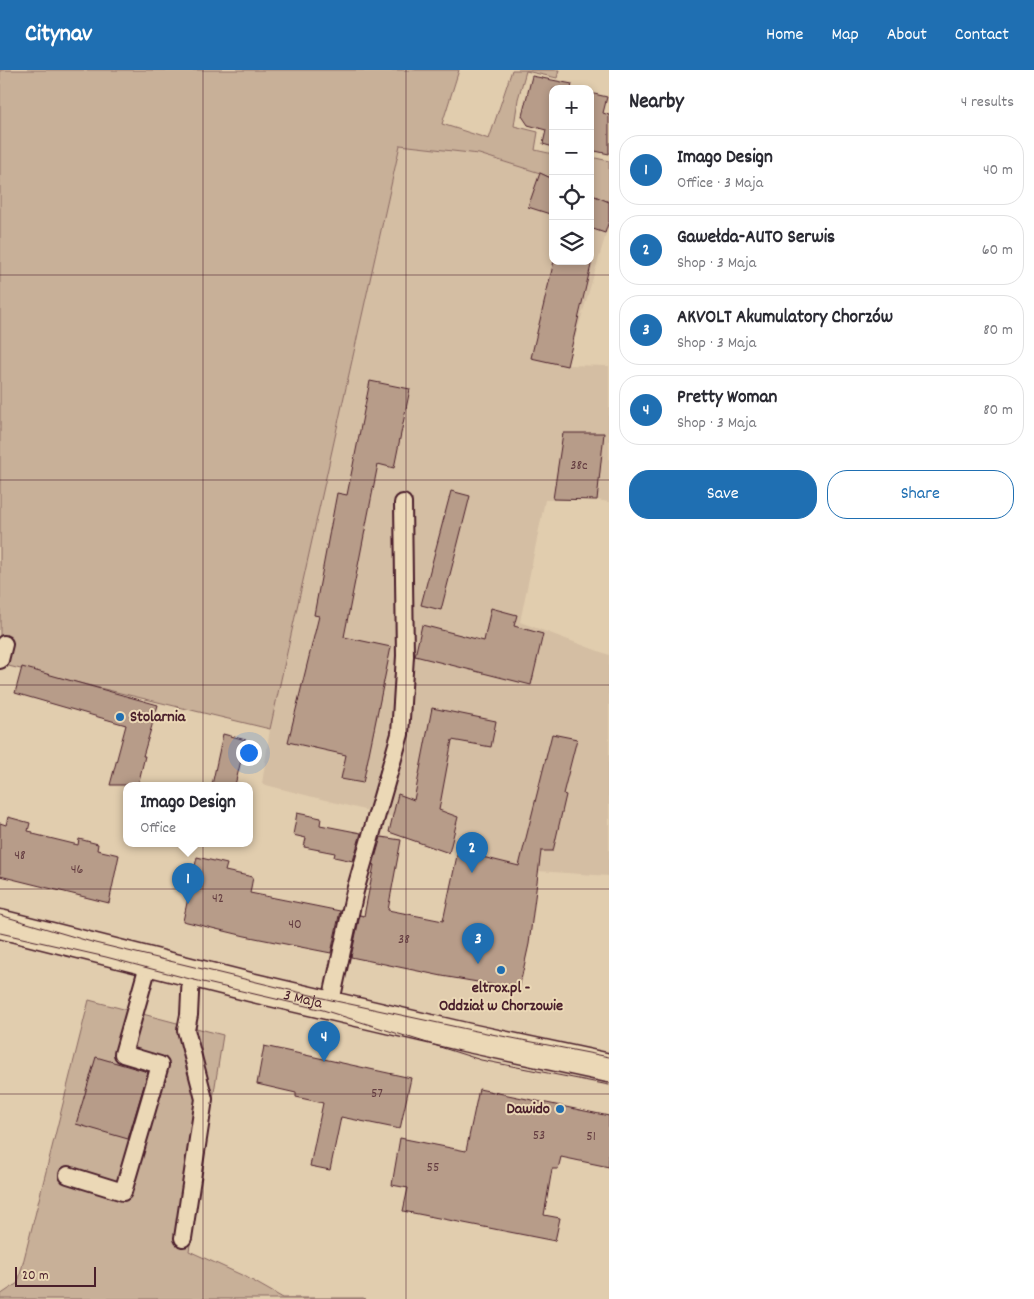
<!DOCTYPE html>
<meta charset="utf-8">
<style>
:root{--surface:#fff;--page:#f7f7f7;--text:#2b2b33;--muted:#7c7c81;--line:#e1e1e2;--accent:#1f6fb2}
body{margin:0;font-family:Dekko,sans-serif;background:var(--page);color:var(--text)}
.controls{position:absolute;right:15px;top:15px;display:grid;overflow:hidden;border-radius:10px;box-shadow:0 2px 8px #0003}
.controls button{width:45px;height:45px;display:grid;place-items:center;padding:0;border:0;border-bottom:1px solid var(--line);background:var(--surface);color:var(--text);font:25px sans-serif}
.scale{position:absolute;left:15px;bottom:12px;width:81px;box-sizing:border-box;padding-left:5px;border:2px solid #4a1f2b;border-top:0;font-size:14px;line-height:18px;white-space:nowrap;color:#4a1f2b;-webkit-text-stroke:4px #ebd8b6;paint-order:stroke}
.you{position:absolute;left:248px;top:682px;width:18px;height:18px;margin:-12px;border:4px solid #fff;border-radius:50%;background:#1a73e8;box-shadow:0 0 0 8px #1a73e833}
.badge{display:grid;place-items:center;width:32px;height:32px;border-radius:50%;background:var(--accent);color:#fff;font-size:16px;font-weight:700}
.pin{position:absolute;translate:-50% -41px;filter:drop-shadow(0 1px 2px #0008)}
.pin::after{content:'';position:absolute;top:26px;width:18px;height:15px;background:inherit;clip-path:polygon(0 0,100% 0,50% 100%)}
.popup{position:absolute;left:123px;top:712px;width:130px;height:65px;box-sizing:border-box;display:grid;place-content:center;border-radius:10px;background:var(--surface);filter:drop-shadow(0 1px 4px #0005);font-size:16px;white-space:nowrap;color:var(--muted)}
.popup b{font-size:19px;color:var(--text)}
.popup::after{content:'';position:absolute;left:50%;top:100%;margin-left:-10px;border:10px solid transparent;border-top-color:var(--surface)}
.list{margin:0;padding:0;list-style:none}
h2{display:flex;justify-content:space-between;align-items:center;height:65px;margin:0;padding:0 20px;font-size:21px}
h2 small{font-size:16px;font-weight:400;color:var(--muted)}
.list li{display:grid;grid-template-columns:32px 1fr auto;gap:15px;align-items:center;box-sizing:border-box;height:70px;margin:0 10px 10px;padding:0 10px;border:1px solid var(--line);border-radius:20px}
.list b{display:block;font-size:19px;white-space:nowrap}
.list p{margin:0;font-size:16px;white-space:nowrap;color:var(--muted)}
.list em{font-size:16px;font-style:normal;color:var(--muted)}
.actions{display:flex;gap:10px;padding:15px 20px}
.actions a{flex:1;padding:11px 0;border:1px solid var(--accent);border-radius:20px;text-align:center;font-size:18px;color:var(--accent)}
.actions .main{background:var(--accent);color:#fff}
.icon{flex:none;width:28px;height:28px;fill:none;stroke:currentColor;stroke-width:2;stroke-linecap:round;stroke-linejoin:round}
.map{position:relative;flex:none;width:609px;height:1229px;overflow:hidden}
header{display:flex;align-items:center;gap:30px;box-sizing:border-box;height:70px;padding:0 25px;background:var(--accent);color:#fff}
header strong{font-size:24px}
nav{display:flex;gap:28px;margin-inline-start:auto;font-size:18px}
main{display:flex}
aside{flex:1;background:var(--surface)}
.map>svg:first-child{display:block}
.built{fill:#d4bea3}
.green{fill:#c8b098;stroke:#896862}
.building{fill:#b79c89;stroke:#4a1f2b}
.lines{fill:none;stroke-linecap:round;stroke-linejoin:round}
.lane-casing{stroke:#4a1f2b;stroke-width:20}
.primary-casing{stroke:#4a1f2b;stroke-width:31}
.lane{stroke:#ebd8b6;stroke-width:16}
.primary{stroke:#ebd8b6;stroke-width:28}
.tram{stroke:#4a1f2b;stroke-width:1}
.grid{fill:none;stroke:#4a1f2b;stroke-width:1;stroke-opacity:0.55}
.poi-dot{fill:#1f6fb2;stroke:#ebd8b6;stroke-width:2}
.labels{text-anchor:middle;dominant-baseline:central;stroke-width:4;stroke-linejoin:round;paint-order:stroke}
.number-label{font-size:14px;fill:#653e42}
.poi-label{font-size:16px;font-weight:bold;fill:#4a1f2b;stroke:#ebd8b6;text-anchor:start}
.street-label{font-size:16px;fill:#4a1f2b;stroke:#ebd8b6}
</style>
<header>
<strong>Citynav</strong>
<nav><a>Home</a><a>Map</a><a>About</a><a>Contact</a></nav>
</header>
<main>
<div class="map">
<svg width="609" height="1229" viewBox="0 0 609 1229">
<rect width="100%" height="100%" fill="#e1cdae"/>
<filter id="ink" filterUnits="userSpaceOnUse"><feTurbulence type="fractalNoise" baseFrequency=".02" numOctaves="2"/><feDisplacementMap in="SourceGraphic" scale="10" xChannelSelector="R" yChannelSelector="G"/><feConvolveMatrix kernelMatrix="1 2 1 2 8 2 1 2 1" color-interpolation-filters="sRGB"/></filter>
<g filter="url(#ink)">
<path class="built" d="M 400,75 L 479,84 L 540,103 L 553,109 L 553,191 L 590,191 L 590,124 L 609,132 L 609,154 L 567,295 L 609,296 L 609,432 L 597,430 L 545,430 L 520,552 L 609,585 L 609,806 L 538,801 L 468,784 L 468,778 L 392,747 L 262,714 L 270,659 Z"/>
<g class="green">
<path d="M 0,0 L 459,0 L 442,54 L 489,69 L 512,0 L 559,0 L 557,8 L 526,1 L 518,29 L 514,56 L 538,62 L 535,80 L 553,84 L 553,109 L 540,103 L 479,84 L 400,75 L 270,659 L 0,594 Z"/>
<path d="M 591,87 L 609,91 L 609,132 L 590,124 L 590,93 Z"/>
<path d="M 89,930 L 223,965 L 189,1181 L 246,1207 L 283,1228 L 363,1228 L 366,1229 L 0,1229 L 0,1225 L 18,1213 Z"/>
</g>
<g class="building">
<path d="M 532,6 L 572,14 L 571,19 L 553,19 L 553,77 L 543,74 L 546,60 L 528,55 L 522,46 Z"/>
<path d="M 590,23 L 607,27 L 603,43 L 609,45 L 609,84 L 595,81 L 594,86 L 590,85 Z"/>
<path d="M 540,103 L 553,109 L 553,145 L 528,137 Z"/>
<path d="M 590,124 L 609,132 L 609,151 L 605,163 L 590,158 Z"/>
<path d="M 554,191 L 592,191 L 567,296 L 531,288 Z"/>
<path d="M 370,311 L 410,319 L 394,398 L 378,394 L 344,567 L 391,577 L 363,713 L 341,709 L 346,685 L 288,672 L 319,546 L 314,545 L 337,423 L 347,425 Z"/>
<path d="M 563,363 L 604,363 L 597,430 L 553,429 Z"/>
<path d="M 451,421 L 470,426 L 441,540 L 421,535 Z"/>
<path d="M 491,538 L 517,545 L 514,556 L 543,564 L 531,615 L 415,586 L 422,555 L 484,571 Z"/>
<path d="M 22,597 L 158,635 L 143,686 L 145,686 L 138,715 L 110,715 L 126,655 L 15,623 Z"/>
<path d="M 432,638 L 496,651 L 491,677 L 452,670 L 439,740 L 458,747 L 449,783 L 389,762 L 398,724 L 414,730 Z"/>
<path d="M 223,664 L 246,670 L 235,715 L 212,715 Z"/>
<path d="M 552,664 L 577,669 L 563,724 L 566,725 L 553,781 L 541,781 L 529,874 L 519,919 L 442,906 L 351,887 L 360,845 L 364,846 L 374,795 L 373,795 L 381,767 L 401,770 L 388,840 L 443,851 L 458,781 L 519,796 Z"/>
<path d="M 297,743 L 321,748 L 320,755 L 361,763 L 353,791 L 334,787 L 335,783 L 304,777 L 306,768 L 293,765 Z"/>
<path d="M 8,747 L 30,753 L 28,761 L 33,762 L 33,764 L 78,775 L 79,769 L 98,774 L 97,780 L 119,785 L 109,833 L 0,806 L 0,753 L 6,755 Z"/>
<path d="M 197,787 L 227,794 L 225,801 L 253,807 L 250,823 L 340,841 L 331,883 L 245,866 L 183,851 Z"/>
<path d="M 264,976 L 411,1008 L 400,1059 L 341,1047 L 330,1100 L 310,1096 L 323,1033 L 296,1027 L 296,1023 L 257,1014 Z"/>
<path d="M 96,987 L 148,1002 L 128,1069 L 76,1054 Z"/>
<path d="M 479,1019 L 609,1046 L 609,1097 L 561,1087 L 558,1099 L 552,1099 L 544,1145 L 560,1148 L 555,1171 L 403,1141 L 408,1118 L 392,1115 L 400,1068 L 466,1081 Z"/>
</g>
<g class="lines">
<g class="lane-casing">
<g id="lane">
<path d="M 0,590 L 4,574"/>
<path d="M 330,936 L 355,821 L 400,664 L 405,586 L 403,433"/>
<path d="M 68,1105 L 123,1122 L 160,995 L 123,984 L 149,892"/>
<path d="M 183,1168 L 204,1029 L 186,960 L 189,945 L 191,903"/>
</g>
</g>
<g class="primary-casing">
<g id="primary">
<path id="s1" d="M 0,854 L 250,917 L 469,968 L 609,998"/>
</g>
</g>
<use href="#lane" class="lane"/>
<use href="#primary" class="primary"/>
<g class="tram">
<path d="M 0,845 L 95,873 L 331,930 L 471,960 L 609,987"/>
<path d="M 0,863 L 106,887 L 190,909 L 323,940 L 481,990 L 609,1015"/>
</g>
</g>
</g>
<path class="grid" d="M 203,0 L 203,1229M 406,0 L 406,1229M 0,205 L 609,205M 0,410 L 609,410M 0,615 L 609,615M 0,819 L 609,819M 0,1024 L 609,1024"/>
<g class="poi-dot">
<circle cx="120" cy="647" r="5"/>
<circle cx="501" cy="900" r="5"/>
<circle cx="560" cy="1039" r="5"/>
</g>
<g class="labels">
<g class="number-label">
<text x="579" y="396">38c</text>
<text x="20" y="786">48</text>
<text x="77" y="800">46</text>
<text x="218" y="829">42</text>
<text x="295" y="855">40</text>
<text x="404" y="870">38</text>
<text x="377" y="1024">57</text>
<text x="539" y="1066">53</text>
<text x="591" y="1067">51</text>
<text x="433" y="1098">55</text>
</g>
<g class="poi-label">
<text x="130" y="647">Stolarnia</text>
<text x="501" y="918" text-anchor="middle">eltrox.pl -<tspan x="501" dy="18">Oddział w Chorzowie</tspan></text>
<text x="550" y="1039" text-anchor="end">Dawido</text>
</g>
<g class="street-label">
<text stroke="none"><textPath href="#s1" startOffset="312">3 Maja</textPath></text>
</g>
</g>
</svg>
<div class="controls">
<button>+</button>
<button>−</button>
<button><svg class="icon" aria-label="locate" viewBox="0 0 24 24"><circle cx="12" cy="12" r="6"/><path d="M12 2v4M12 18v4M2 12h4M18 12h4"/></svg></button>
<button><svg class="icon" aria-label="layers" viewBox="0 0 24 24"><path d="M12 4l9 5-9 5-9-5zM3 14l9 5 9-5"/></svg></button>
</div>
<div class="scale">20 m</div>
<div class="you"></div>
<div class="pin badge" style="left:188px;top:834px">1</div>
<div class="popup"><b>Imago Design</b>Office</div>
<div class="pin badge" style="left:472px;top:803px">2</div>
<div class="pin badge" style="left:478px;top:894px">3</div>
<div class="pin badge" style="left:324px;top:992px">4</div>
</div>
<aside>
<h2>Nearby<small>4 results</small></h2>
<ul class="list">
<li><span class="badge">1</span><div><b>Imago Design</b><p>Office · 3 Maja</p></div><em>40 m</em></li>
<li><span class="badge">2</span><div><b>Gawełda-AUTO Serwis</b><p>Shop · 3 Maja</p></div><em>60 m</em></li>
<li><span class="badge">3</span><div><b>AKVOLT Akumulatory Chorzów</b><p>Shop · 3 Maja</p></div><em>80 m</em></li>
<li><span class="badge">4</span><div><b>Pretty Woman</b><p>Shop · 3 Maja</p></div><em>80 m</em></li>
</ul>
<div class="actions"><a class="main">Save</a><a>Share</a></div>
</aside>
</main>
